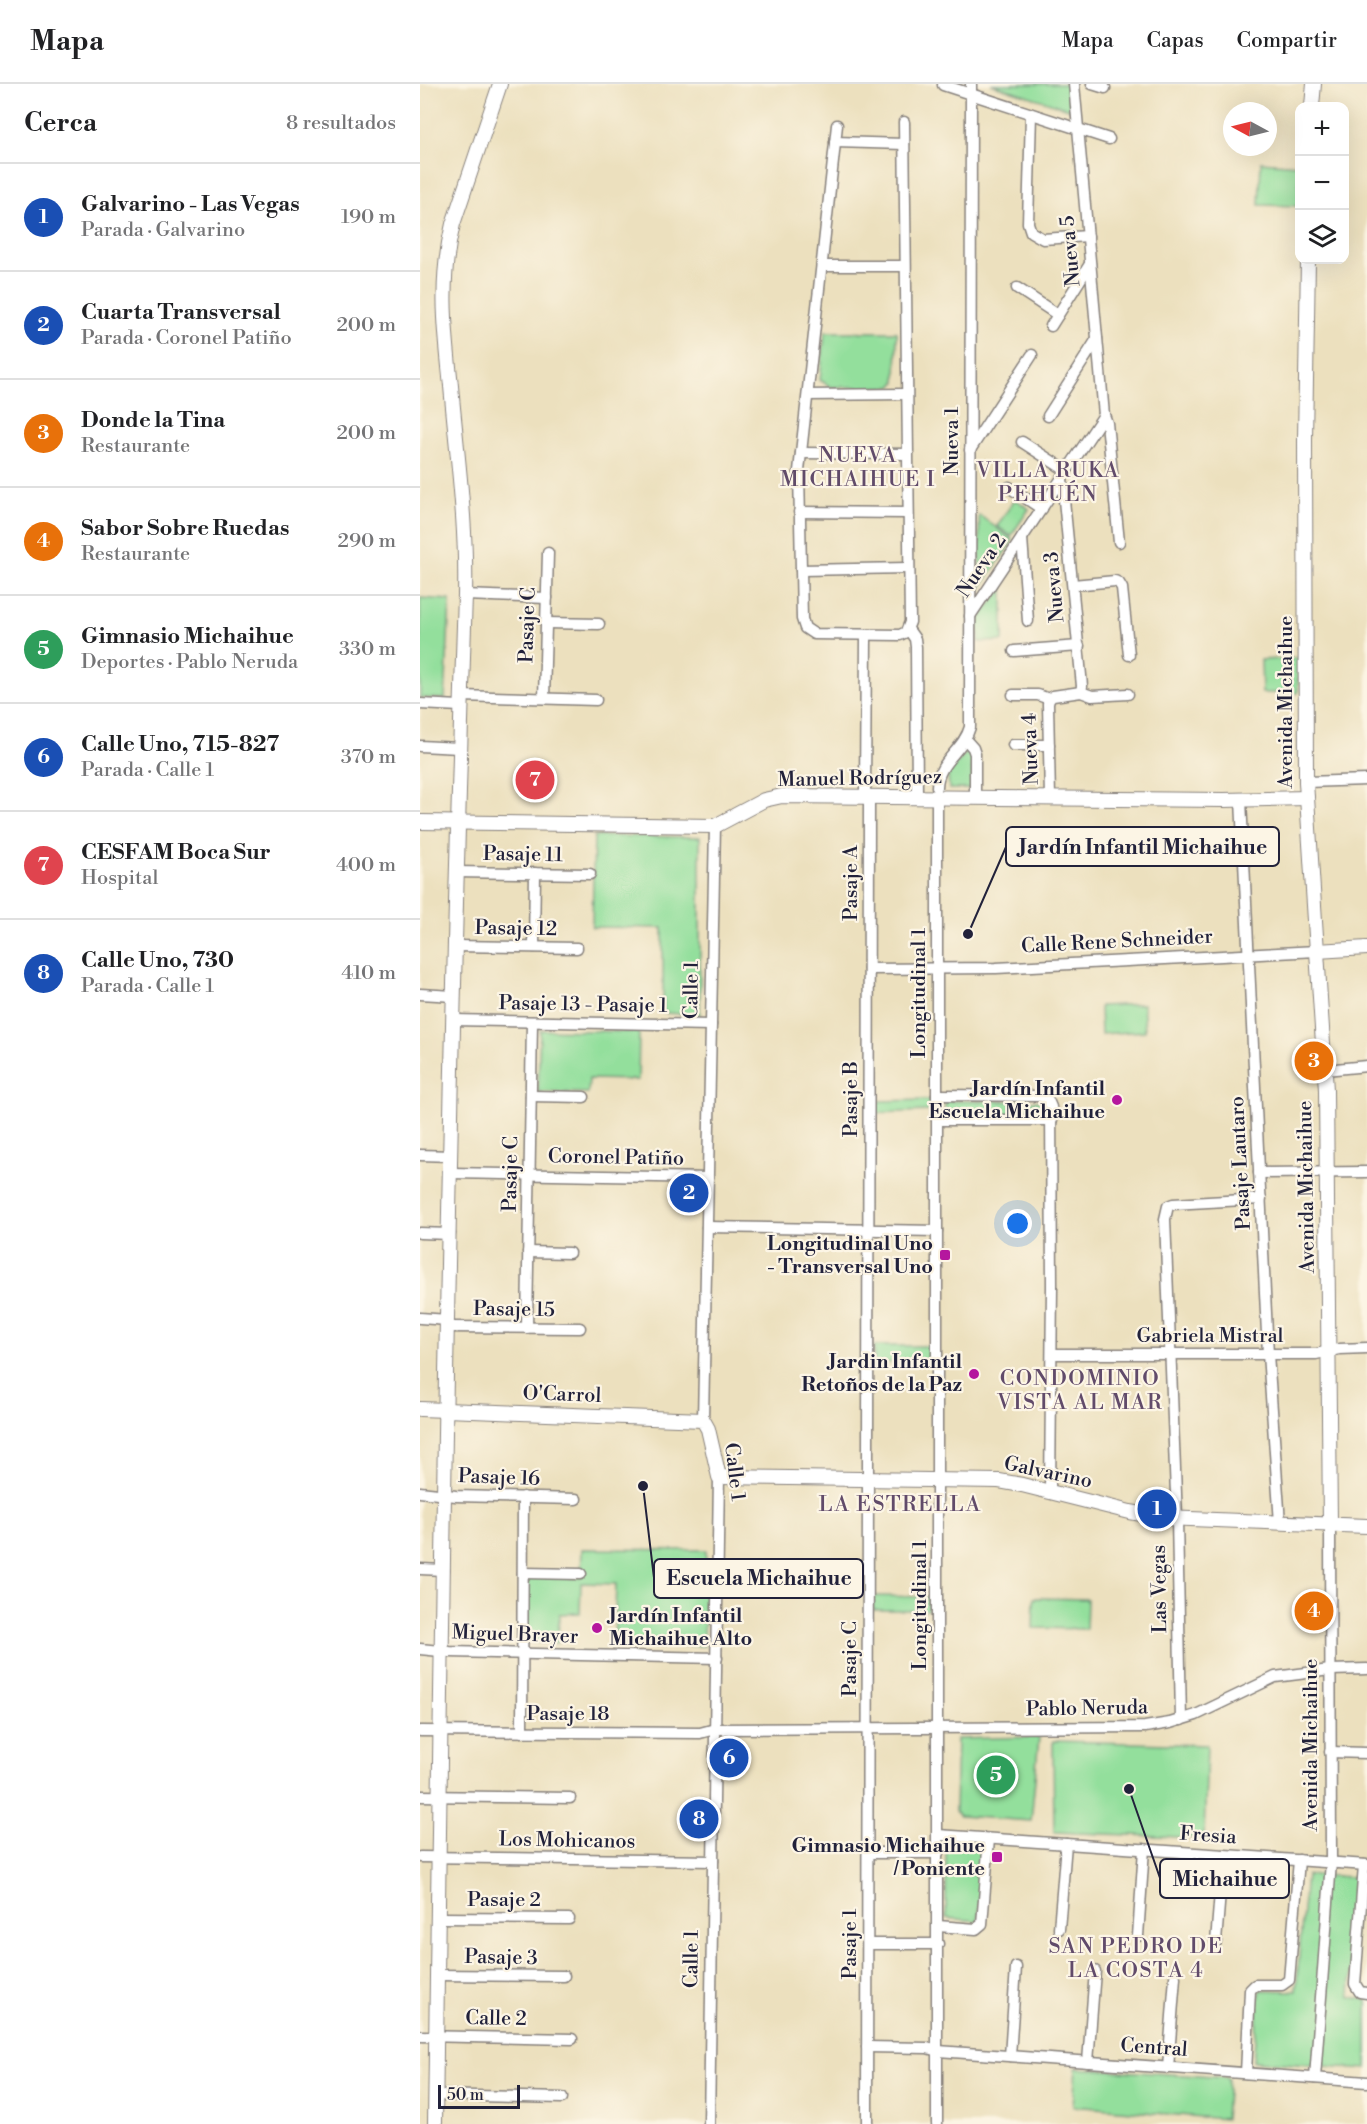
<!DOCTYPE html>
<html lang="es">
<meta charset="utf-8">
<style>
:root{--surface:#fff;--page:#f6f6f6;--text:#202124;--muted:#757577;--line:#e0e0e0;--accent:#ea580c}
body{margin:0;font-family:"Libre Bodoni",serif;background:var(--page);color:var(--text)}
.controls{position:absolute;right:18px;top:18px;display:grid;overflow:hidden;border-radius:12px;box-shadow:0 6px 24px #0002}
.controls button{width:54px;height:54px;display:grid;place-items:center;padding:0;border:0;border-bottom:2px solid var(--line);background:var(--surface);color:var(--text);font:30px sans-serif}
.compass{position:absolute;left:803px;top:18px;width:54px;height:54px;border-radius:50%;background:var(--surface);box-shadow:0 6px 24px #0002;rotate:277deg}
.scale{position:absolute;left:18px;bottom:15px;width:82px;box-sizing:border-box;padding-left:6px;border:3px solid #22223b;border-top:0;font-size:16px;line-height:21px;white-space:nowrap;color:#22223b;-webkit-text-stroke:4px #fcf5e5;paint-order:stroke}
.you{position:absolute;left:598px;top:1140px;width:21px;height:21px;margin:-15px;border:4px solid #fff;border-radius:50%;background:#1a73e8;box-shadow:0 0 0 9px #1a73e833}
.badge{display:grid;place-items:center;width:39px;height:39px;border-radius:50%;background:var(--accent);color:#fff;font-size:20px;font-weight:700}
.pin{position:absolute;translate:-50% -50%;border:3px solid #fff;box-shadow:0 2px 6px #0006}
.list{margin:0;padding:0;list-style:none}
h2{display:flex;justify-content:space-between;align-items:center;height:78px;margin:0;padding:0 24px;font-size:26px}
h2 small{font-size:20px;font-weight:400;color:var(--muted)}
.list li{display:grid;grid-template-columns:39px 1fr auto;gap:18px;align-items:center;box-sizing:border-box;height:108px;padding:0 24px;border-top:2px solid var(--line)}
.list b{display:block;font-size:22px;white-space:nowrap}
.list p{margin:0;font-size:20px;white-space:nowrap;color:var(--muted)}
.list em{font-size:20px;font-style:normal;color:var(--muted)}
.icon{flex:none;width:33px;height:33px;fill:none;stroke:currentColor;stroke-width:2;stroke-linecap:round;stroke-linejoin:round}
.map{position:relative;flex:none;width:947px;height:2040px;overflow:hidden}
header{display:flex;align-items:center;gap:36px;box-sizing:border-box;height:84px;padding:0 30px;background:var(--surface);border-bottom:2px solid var(--line)}
header strong{font-size:28px}
nav{display:flex;gap:33px;margin-inline-start:auto;font-size:21px}
main{display:flex}
aside{flex:1;background:var(--surface)}
.map>svg:first-child{display:block}
.green{fill:#93df9c;stroke:#5a806c;stroke-width:1.5}
.lines{fill:none;stroke-linecap:round;stroke-linejoin:round}
.minor-casing{stroke:#87817c;stroke-width:13}
.tertiary-casing{stroke:#87817c;stroke-width:16}
.minor{stroke:#fff;stroke-width:10}
.tertiary{stroke:#fff;stroke-width:14}
.poi-dot{fill:#b5179e;stroke:#fcf5e5;stroke-width:2}
.labels{text-anchor:middle;dominant-baseline:central;stroke-width:4.5;stroke-linejoin:round;paint-order:stroke}
.street-label{font-size:20px;fill:#22223b;stroke:#fcf5e5}
.poi-label{font-size:20px;font-weight:bold;fill:#22223b;stroke:#fcf5e5;text-anchor:end}
.neighbourhood-label{font-size:21px;letter-spacing:1.5px;fill:#614b6a;stroke:#fcf5e5}
.leader{fill:none;stroke:#22223b;stroke-width:2}
.callout-dot{fill:#22223b;stroke:#fcf5e5;stroke-width:2}
.callout{fill:#fcf5e5;stroke:#22223b;stroke-width:2}
.callout-label{font-size:21px;text-anchor:middle;font-weight:bold;fill:#22223b}
</style>
<header>
<strong>Mapa</strong>
<nav><a>Mapa</a><a>Capas</a><a>Compartir</a></nav>
</header>
<main>
<aside>
<h2>Cerca<small>8 resultados</small></h2>
<ul class="list">
<li><span class="badge" style="background:#1a4fb4">1</span><div><b>Galvarino - Las Vegas</b><p>Parada · Galvarino</p></div><em>190 m</em></li>
<li><span class="badge" style="background:#1a4fb4">2</span><div><b>Cuarta Transversal</b><p>Parada · Coronel Patiño</p></div><em>200 m</em></li>
<li><span class="badge" style="background:#e8710a">3</span><div><b>Donde la Tina</b><p>Restaurante</p></div><em>200 m</em></li>
<li><span class="badge" style="background:#e8710a">4</span><div><b>Sabor Sobre Ruedas</b><p>Restaurante</p></div><em>290 m</em></li>
<li><span class="badge" style="background:#2e9e5b">5</span><div><b>Gimnasio Michaihue</b><p>Deportes · Pablo Neruda</p></div><em>330 m</em></li>
<li><span class="badge" style="background:#1a4fb4">6</span><div><b>Calle Uno, 715-827</b><p>Parada · Calle 1</p></div><em>370 m</em></li>
<li><span class="badge" style="background:#e0444e">7</span><div><b>CESFAM Boca Sur</b><p>Hospital</p></div><em>400 m</em></li>
<li><span class="badge" style="background:#1a4fb4">8</span><div><b>Calle Uno, 730</b><p>Parada · Calle 1</p></div><em>410 m</em></li>
</ul>
</aside>
<div class="map">
<svg width="947" height="2040" viewBox="0 0 947 2040">
<rect width="100%" height="100%" fill="#fcf5e5"/>
<filter id="ink" filterUnits="userSpaceOnUse"><feTurbulence type="fractalNoise" baseFrequency=".0167" numOctaves="2"/><feDisplacementMap in="SourceGraphic" scale="12" xChannelSelector="R" yChannelSelector="G"/><feConvolveMatrix kernelMatrix="1 2 1 2 8 2 1 2 1" color-interpolation-filters="sRGB"/></filter>
<filter id="wash" filterUnits="userSpaceOnUse"><feTurbulence type="fractalNoise" baseFrequency=".008" numOctaves="4" result="noise"/><feDisplacementMap in="SourceGraphic" scale="24" xChannelSelector="R" yChannelSelector="G"/><feGaussianBlur stdDeviation="1.35" result="paint"/><feColorMatrix in="noise" values="0 0 0 0 0 0 0 0 0 0 0 0 0 0 0 0 0 1.4 0 .05"/><feComposite in="paint" operator="in"/></filter>
<g filter="url(#wash)">
<rect width="100%" height="100%" fill="#ece0be"/>
<g class="green">
<path d="M 571,0 L 649,0 L 653,24 L 649,25 Z"/>
<path d="M 841,78 L 879,81 L 879,122 L 839,121 Z"/>
<path d="M 405,248 L 477,248 L 476,298 L 472,303 L 411,303 L 400,296 Z"/>
<path d="M 595,415 L 609,425 L 591,452 L 577,442 Z"/>
<path d="M 559,431 L 593,456 L 560,505 Z"/>
<path d="M 583,503 L 583,557 L 559,558 L 558,537 Z"/>
<path d="M 0,514 L 30,516 L 25,615 L 0,614 Z"/>
<path d="M 878,574 L 878,609 L 842,609 L 841,576 Z"/>
<path d="M 547,668 L 552,671 L 552,705 L 529,705 L 528,689 Z"/>
<path d="M 174,752 L 280,753 L 280,931 L 243,929 L 243,844 L 172,843 Z"/>
<path d="M 723,920 L 725,947 L 681,950 L 680,922 Z"/>
<path d="M 120,946 L 219,948 L 218,996 L 169,995 L 168,1009 L 118,1008 Z"/>
<path d="M 511,1016 L 511,1027 L 452,1029 L 454,1017 Z"/>
<path d="M 525,1017 L 617,1017 L 623,1019 L 624,1025 L 619,1030 L 525,1030 Z"/>
<path d="M 454,1262 L 510,1262 L 510,1278 L 454,1279 Z"/>
<path d="M 162,1465 L 286,1466 L 284,1562 L 194,1560 L 196,1500 L 161,1499 L 160,1529 L 139,1530 L 138,1559 L 106,1558 L 107,1498 L 110,1493 L 161,1494 Z"/>
<path d="M 453,1512 L 508,1513 L 508,1526 L 453,1526 Z"/>
<path d="M 614,1514 L 667,1515 L 666,1545 L 613,1544 Z"/>
<path d="M 619,1653 L 611,1737 L 540,1732 L 535,1727 L 537,1655 Z"/>
<path d="M 633,1657 L 787,1661 L 784,1754 L 634,1748 Z"/>
<path d="M 526,1759 L 565,1762 L 558,1837 L 526,1834 Z"/>
<path d="M 886,1791 L 937,1793 L 930,1913 L 947,1916 L 947,1985 L 833,1977 L 840,1906 L 876,1907 Z"/>
<path d="M 656,1984 L 808,1994 L 805,2035 L 653,2022 Z"/>
</g>
</g>
<g filter="url(#ink)">
<g class="lines">
<g class="minor-casing">
<g id="minor">
<path d="M 654,0 L 684,331 L 687,339 L 699,458"/>
<path d="M 672,0 L 685,4"/>
<path d="M 523,1 L 689,55"/>
<path d="M 611,30 L 608,139 L 611,148 L 623,155 L 668,152"/>
<path d="M 417,41 L 379,387 L 382,535 L 385,544 L 394,550 L 480,551 L 486,548 L 490,538 L 484,38"/>
<path d="M 415,58 L 484,60"/>
<path d="M 402,182 L 485,182"/>
<path d="M 597,204 L 638,231"/>
<path d="M 631,242 L 670,180"/>
<path d="M 388,311 L 486,310"/>
<path d="M 628,332 L 677,255"/>
<path d="M 602,358 L 647,387"/>
<path d="M 550,366 L 612,271"/>
<path d="M 381,369 L 487,370"/>
<path d="M 642,395 L 662,602 L 661,608"/>
<path d="M 589,403 L 622,425"/>
<path d="M 379,428 L 487,429"/>
<path d="M 602,454 L 608,537"/>
<path d="M 381,486 L 488,484"/>
<path d="M 653,501 L 695,497 L 699,499 L 702,504 L 709,571"/>
<path d="M 45,511 L 127,514"/>
<path d="M 550,532 L 684,331"/>
<path d="M 126,539 L 179,540"/>
<path d="M 488,545 L 495,555 L 496,563 L 497,713"/>
<path d="M 594,567 L 659,562"/>
<path d="M 593,611 L 618,611 L 629,615"/>
<path d="M 41,612 L 176,616"/>
<path d="M 124,614 L 128,469"/>
<path d="M 629,615 L 628,620 L 630,714"/>
<path d="M 629,615 L 633,612 L 661,608 L 672,612 L 708,610"/>
<path d="M 0,620 L 40,622"/>
<path d="M 545,655 L 553,664 L 555,670 L 555,714"/>
<path d="M 593,661 L 629,661"/>
<path d="M 0,662 L 39,664"/>
<path d="M 886,698 L 947,696"/>
<path d="M 517,703 C 517,678 544,666 550,643 L 551,0"/>
<path d="M 445,712 L 446,552"/>
<path d="M 821,716 L 848,1270 L 860,1439"/>
<path d="M 36,788 L 170,790"/>
<path d="M 35,862 L 157,864"/>
<path d="M 114,863 L 115,789"/>
<path d="M 449,885 L 576,884 L 897,867"/>
<path d="M 0,910 L 34,912"/>
<path d="M 34,936 L 291,941"/>
<path d="M 905,986 L 947,982"/>
<path d="M 517,1011 L 620,1012 L 628,1016 L 631,1023 L 632,1202 L 630,1407"/>
<path d="M 111,1012 L 164,1013"/>
<path d="M 517,1036 L 632,1036"/>
<path d="M 0,1071 L 31,1072"/>
<path d="M 31,1089 L 288,1094"/>
<path d="M 839,1089 L 947,1088"/>
<path d="M 287,1143 L 517,1147"/>
<path d="M 0,1149 L 30,1150"/>
<path d="M 108,1168 L 149,1169"/>
<path d="M 0,1234 L 28,1236"/>
<path d="M 28,1243 L 160,1244"/>
<path d="M 107,1244 L 112,938"/>
<path d="M 632,1270 L 896,1270 L 919,1265 L 947,1264"/>
<path d="M 283,1336 L 295,742"/>
<path d="M 0,1408 L 36,1412 L 156,1415"/>
<path d="M 0,1485 L 24,1486"/>
<path d="M 103,1489 L 161,1490"/>
<path d="M 0,1565 L 30,1568 L 297,1574"/>
<path d="M 761,1636 L 757,1435 L 745,1135 L 748,1122 L 753,1120 L 841,1115"/>
<path d="M 0,1647 L 280,1649 L 295,1645 L 725,1643 L 750,1639 L 776,1631 L 855,1593 L 910,1586 L 947,1585"/>
<path d="M 102,1648 L 103,1413"/>
<path d="M 910,1668 L 947,1669"/>
<path d="M 0,1712 L 150,1714"/>
<path d="M 518,1751 L 947,1781"/>
<path d="M 448,1769 L 518,1769"/>
<path d="M 0,1773 L 293,1777"/>
<path d="M 944,1781 L 935,1900 L 940,1908 L 947,1909"/>
<path d="M 18,1834 L 149,1835"/>
<path d="M 518,1842 L 556,1845 L 562,1840 L 569,1755"/>
<path d="M 639,1845 L 646,1760"/>
<path d="M 718,1852 L 724,1765"/>
<path d="M 796,1858 L 803,1771"/>
<path d="M 448,1860 L 518,1860"/>
<path d="M 17,1891 L 144,1892"/>
<path d="M 0,1952 L 152,1955"/>
<path d="M 447,1963 L 507,1964 L 518,1967 L 947,1998"/>
<path d="M 590,1972 L 596,1883"/>
<path d="M 668,1978 L 675,1887"/>
<path d="M 748,1984 L 755,1893"/>
<path d="M 826,1989 L 830,1906 L 835,1901 L 862,1901 L 869,1896 L 879,1776"/>
<path d="M 895,1994 L 911,1778 L 910,1441"/>
<path d="M 15,2011 L 142,2014"/>
<path d="M 289,2040 L 299,1393"/>
<path d="M 447,2040 L 449,712"/>
<path d="M 517,2040 L 517,713"/>
</g>
</g>
<g class="tertiary-casing">
<g id="tertiary">
<path d="M 892,22 L 894,0"/>
<path d="M 888,176 L 885,355 L 886,698 L 906,1006 L 910,1441"/>
<path d="M 0,738 L 295,742 L 344,716 L 362,712 L 804,716 L 887,714"/>
<path d="M 897,867 L 947,864"/>
<path d="M 0,1325 L 283,1336 L 288,1345 L 299,1393 L 579,1397 L 602,1401 L 710,1428 L 745,1434 L 947,1442"/>
<path d="M 15,2040 C 22,1530 28,1021 45,511 C 47,441 37,371 31,302 C 25,245 19,196 33,140 L 80,0"/>
</g>
</g>
<use href="#minor" class="minor"/>
<use href="#tertiary" class="tertiary"/>
</g>
</g>
<g class="poi-dot">
<circle cx="697" cy="1016" r="6"/>
<rect x="519" y="1165" width="12" height="12" rx="3"/>
<circle cx="554" cy="1290" r="6"/>
<circle cx="177" cy="1544" r="6"/>
<rect x="571" y="1767" width="12" height="12" rx="3"/>
</g>
<g class="labels">
<g class="street-label">
<text transform="translate(651 167) rotate(-95)">Nueva 5</text>
<text transform="translate(532 357) rotate(-90)">Nueva 1</text>
<text transform="translate(562 482) rotate(-56)">Nueva 2</text>
<text transform="translate(635 503) rotate(-95)">Nueva 3</text>
<text transform="translate(108 541) rotate(-88)">Pasaje C</text>
<text transform="translate(866 618) rotate(-90)">Avenida Michaihue</text>
<text transform="translate(611 665) rotate(-92)">Nueva 4</text>
<text transform="translate(440 695) rotate(-1)">Manuel Rodríguez</text>
<text transform="translate(103 771) rotate(1)">Pasaje 11</text>
<text transform="translate(431 799) rotate(-90)">Pasaje A</text>
<text transform="translate(96 845) rotate(1)">Pasaje 12</text>
<text transform="translate(697 858) rotate(-3)">Calle Rene Schneider</text>
<text transform="translate(272 906) rotate(-89)">Calle 1</text>
<text transform="translate(499 909) rotate(-90)">Longitudinal 1</text>
<text transform="translate(163 921) rotate(1)">Pasaje 13 - Pasaje 1</text>
<text transform="translate(431 1015) rotate(-90)">Pasaje B</text>
<text transform="translate(196 1074) rotate(1)">Coronel Patiño</text>
<text transform="translate(821 1079) rotate(-93)">Pasaje Lautaro</text>
<text transform="translate(91 1090) rotate(-89)">Pasaje C</text>
<text transform="translate(887 1103) rotate(-91)">Avenida Michaihue</text>
<text transform="translate(94 1226) rotate(1)">Pasaje 15</text>
<text x="790" y="1252">Gabriela Mistral</text>
<text transform="translate(142 1311) rotate(2)">O'Carrol</text>
<text transform="translate(314 1388) rotate(83)">Calle 1</text>
<text transform="translate(628 1389) rotate(12)">Galvarino</text>
<text transform="translate(79 1394) rotate(2)">Pasaje 16</text>
<text transform="translate(740 1505) rotate(-91)">Las Vegas</text>
<text transform="translate(500 1521) rotate(-90)">Longitudinal 1</text>
<text transform="translate(95 1551) rotate(2)">Miguel Brayer</text>
<text transform="translate(430 1575) rotate(-90)">Pasaje C</text>
<text transform="translate(667 1625) rotate(-1)">Pablo Neruda</text>
<text x="148" y="1630">Pasaje 18</text>
<text transform="translate(891 1661) rotate(-90)">Avenida Michaihue</text>
<text transform="translate(788 1752) rotate(4)">Fresia</text>
<text transform="translate(147 1757) rotate(1)">Los Mohicanos</text>
<text x="84" y="1816">Pasaje 2</text>
<text transform="translate(430 1860) rotate(-90)">Pasaje 1</text>
<text transform="translate(81 1874) rotate(1)">Pasaje 3</text>
<text transform="translate(272 1875) rotate(-89)">Calle 1</text>
<text transform="translate(76 1935) rotate(1)">Calle 2</text>
<text transform="translate(734 1964) rotate(4)">Central</text>
</g>
<g class="poi-label">
<text x="685" y="1005">Jardín Infantil<tspan x="685" dy="23">Escuela Michaihue</tspan></text>
<text x="513" y="1160">Longitudinal Uno<tspan x="513" dy="23">- Transversal Uno</tspan></text>
<text x="542" y="1278">Jardin Infantil<tspan x="542" dy="23">Retoños de la Paz</tspan></text>
<text x="189" y="1532" text-anchor="start">Jardín Infantil<tspan x="189" dy="23">Michaihue Alto</tspan></text>
<text x="565" y="1762">Gimnasio Michaihue<tspan x="565" dy="23">/ Poniente</tspan></text>
</g>
<g class="neighbourhood-label">
<text x="438" y="372">NUEVA<tspan x="438" dy="24">MICHAIHUE I</tspan></text>
<text x="628" y="387">VILLA RUKA<tspan x="628" dy="24">PEHUÉN</tspan></text>
<text x="660" y="1295">CONDOMINIO<tspan x="660" dy="24">VISTA AL MAR</tspan></text>
<text x="480" y="1421">LA ESTRELLA</text>
<text x="716" y="1863">SAN PEDRO DE<tspan x="716" dy="24">LA COSTA 4</tspan></text>
</g>
</g>
<path class="leader" d="M548 850L586 763M223 1402L234 1494M709 1705L740 1794"/>
<g class="callout-dot">
<circle cx="548" cy="850" r="6"/>
<circle cx="223" cy="1402" r="6"/>
<circle cx="709" cy="1705" r="6"/>
</g>
<g class="callout">
<rect x="586" y="743" width="273" height="39" rx="6"/>
<rect x="234" y="1475" width="209" height="39" rx="6"/>
<rect x="740" y="1775" width="129" height="39" rx="6"/>
</g>
<g class="callout-label">
<text x="723" y="770">Jardín Infantil Michaihue</text>
<text x="339" y="1501">Escuela Michaihue</text>
<text x="805" y="1802">Michaihue</text>
</g>
</svg>
<div class="controls">
<button>+</button>
<button>−</button>
<button><svg class="icon" aria-label="layers" viewBox="0 0 24 24"><path d="M12 4l9 5-9 5-9-5zM3 14l9 5 9-5"/></svg></button>
</div>
<svg class="compass" viewBox="-18 -18 36 36"><path d="M0-13l5 13h-10z" fill="#e53935"/><path d="M0 13l5-13h-10z" fill="#757577"/></svg>
<div class="scale">50 m</div>
<div class="you"></div>
<div class="pin badge" style="left:737px;top:1425px;background:#1a4fb4">1</div>
<div class="pin badge" style="left:269px;top:1109px;background:#1a4fb4">2</div>
<div class="pin badge" style="left:894px;top:977px;background:#e8710a">3</div>
<div class="pin badge" style="left:894px;top:1527px;background:#e8710a">4</div>
<div class="pin badge" style="left:576px;top:1691px;background:#2e9e5b">5</div>
<div class="pin badge" style="left:309px;top:1674px;background:#1a4fb4">6</div>
<div class="pin badge" style="left:115px;top:696px;background:#e0444e">7</div>
<div class="pin badge" style="left:279px;top:1735px;background:#1a4fb4">8</div>
</div>
</main>
